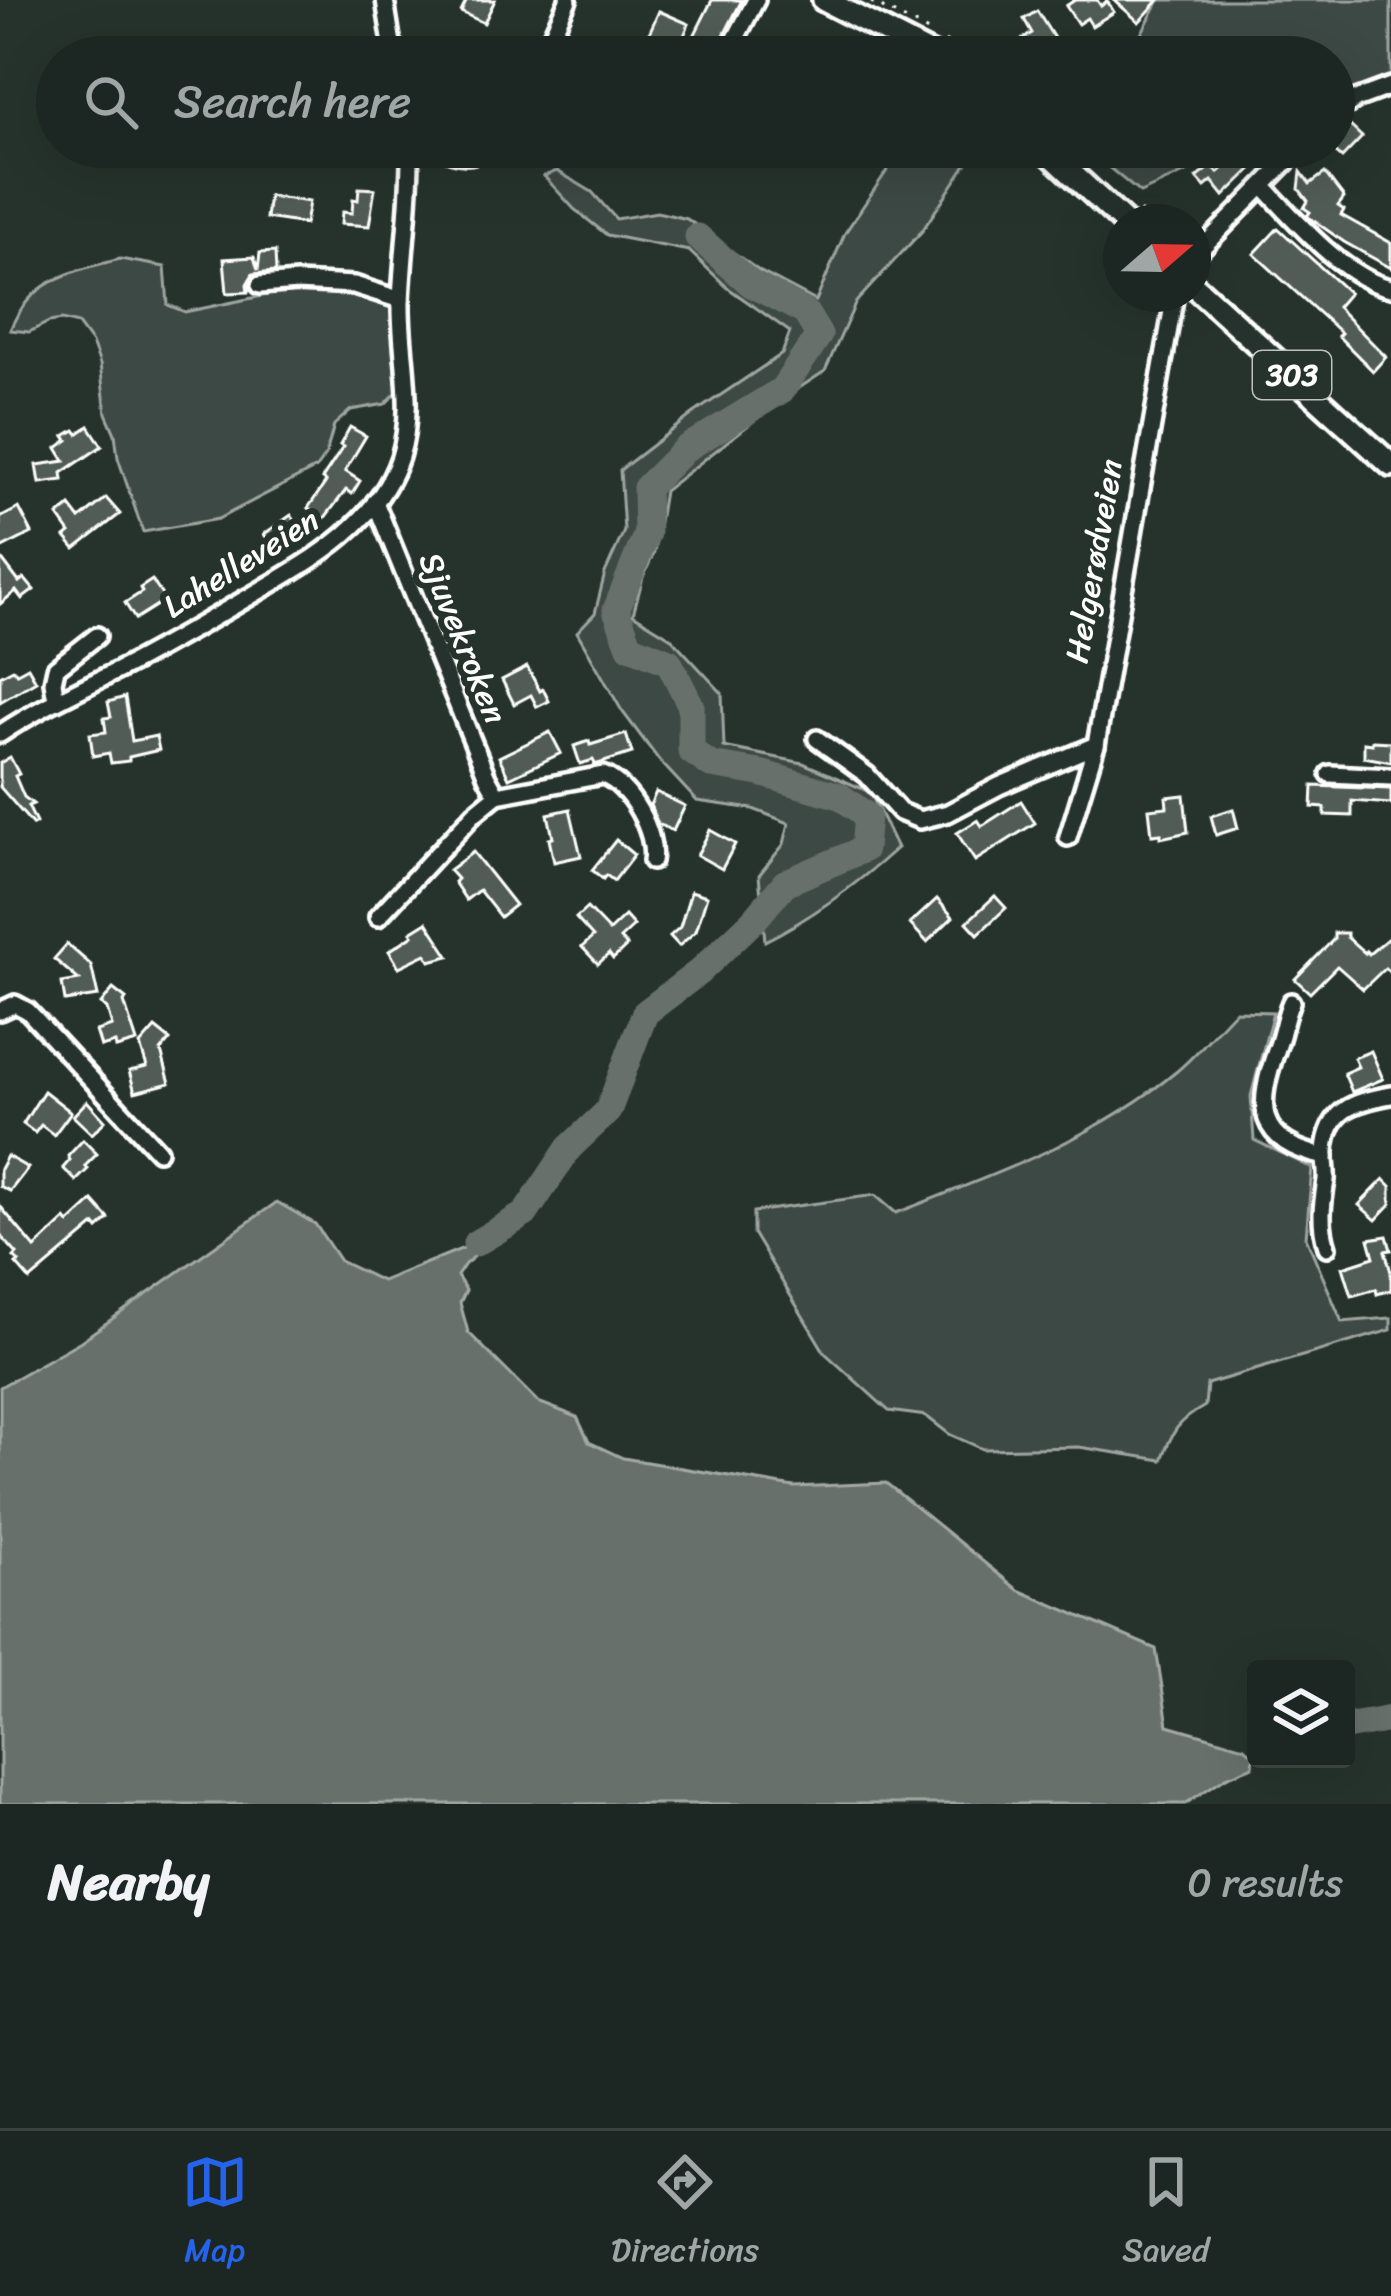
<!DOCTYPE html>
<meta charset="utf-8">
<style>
:root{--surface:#1c2622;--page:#252e2a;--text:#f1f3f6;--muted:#a0a5a5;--line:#3a4340;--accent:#2563eb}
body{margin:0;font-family:Sriracha,sans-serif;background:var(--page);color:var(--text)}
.controls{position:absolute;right:36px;bottom:36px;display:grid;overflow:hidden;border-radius:12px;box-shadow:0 12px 48px #0002}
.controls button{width:108px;height:108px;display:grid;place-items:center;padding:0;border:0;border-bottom:3px solid var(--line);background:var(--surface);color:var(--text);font:60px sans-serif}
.compass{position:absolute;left:1103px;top:204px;width:108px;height:108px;border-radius:50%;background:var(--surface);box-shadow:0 12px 48px #0002;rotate:70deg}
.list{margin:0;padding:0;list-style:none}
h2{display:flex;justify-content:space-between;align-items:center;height:156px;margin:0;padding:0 48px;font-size:51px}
h2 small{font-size:39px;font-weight:400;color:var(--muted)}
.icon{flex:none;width:66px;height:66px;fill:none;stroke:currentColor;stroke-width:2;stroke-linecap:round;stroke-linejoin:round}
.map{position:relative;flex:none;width:1391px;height:1804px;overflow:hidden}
.search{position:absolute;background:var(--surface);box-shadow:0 12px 48px #0002;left:36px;right:36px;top:36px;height:132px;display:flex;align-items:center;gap:30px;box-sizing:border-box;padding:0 42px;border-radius:66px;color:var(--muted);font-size:45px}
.sheet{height:324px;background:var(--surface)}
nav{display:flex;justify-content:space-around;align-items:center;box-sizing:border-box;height:168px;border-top:3px solid var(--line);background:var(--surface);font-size:33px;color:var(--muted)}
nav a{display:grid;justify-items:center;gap:6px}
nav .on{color:var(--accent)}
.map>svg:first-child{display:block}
.green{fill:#3e4944;stroke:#9ea4a2;stroke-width:3}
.water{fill:#67706c;stroke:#a4a9a7;stroke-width:3}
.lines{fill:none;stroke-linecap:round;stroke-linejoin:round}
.river{stroke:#67706c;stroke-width:27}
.building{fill:#515c57;stroke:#fff;stroke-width:3}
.minor-casing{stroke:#fff;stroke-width:24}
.major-casing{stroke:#fff;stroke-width:30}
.path{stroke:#fff;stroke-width:3;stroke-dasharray:3 9;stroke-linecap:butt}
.minor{stroke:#26332d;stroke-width:15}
.major{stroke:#26332d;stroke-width:21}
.labels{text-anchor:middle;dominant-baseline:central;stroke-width:12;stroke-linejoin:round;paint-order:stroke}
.shield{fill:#26332d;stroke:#bec2c0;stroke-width:3}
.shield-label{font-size:30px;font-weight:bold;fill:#fff}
.street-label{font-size:33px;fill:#fff;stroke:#26332d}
</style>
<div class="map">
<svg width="1391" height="1804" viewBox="0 0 1391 1804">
<rect width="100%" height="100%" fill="#26332d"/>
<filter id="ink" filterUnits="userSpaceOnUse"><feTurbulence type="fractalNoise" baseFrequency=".00833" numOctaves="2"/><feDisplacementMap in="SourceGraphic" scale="24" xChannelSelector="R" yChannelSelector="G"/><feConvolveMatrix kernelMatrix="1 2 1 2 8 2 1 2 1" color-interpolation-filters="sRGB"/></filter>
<g filter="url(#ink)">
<g class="green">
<path d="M 1159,0 L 1391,0 L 1391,77 L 1334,105 L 1334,57 L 1111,57 L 1138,40 Z"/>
<path d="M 903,147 L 990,147 L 973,154 L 922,231 L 856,302 L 825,371 L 778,402 L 664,491 L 654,553 L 643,577 L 633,614 L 670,637 L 722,693 L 724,747 L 803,763 L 870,792 L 897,848 C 857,884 813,917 765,941 L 759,875 L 784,844 L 789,823 L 753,809 L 697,801 L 658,759 L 622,711 L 577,632 L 595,613 L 605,573 L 624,531 L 620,470 L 694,413 L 782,354 L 790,332 L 728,288 L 689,251 L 607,235 L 574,209 L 544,176 L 557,171 L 592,192 L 616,219 L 657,212 L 687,219 L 759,271 L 816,301 L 845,233 Z"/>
<path d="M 1084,147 L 1242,147 L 1140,193 Z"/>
<path d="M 120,259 L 165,267 L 168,305 L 185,312 L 277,293 L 347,290 L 394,303 L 397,392 L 385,404 L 351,410 L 334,425 L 326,454 L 316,468 L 218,519 L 143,532 L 118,458 L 115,434 L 106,413 L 100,364 L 92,343 L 78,324 L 62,320 L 49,322 L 29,332 L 10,330 C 31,279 70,272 120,259 Z"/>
<path d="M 1235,1011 L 1273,1012 L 1251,1096 L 1254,1140 L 1312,1168 L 1306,1237 L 1342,1322 L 1391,1318 L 1391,1330 L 1207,1384 L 1205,1406 C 1178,1421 1172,1431 1162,1460 L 1079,1447 L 983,1449 L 949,1434 L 926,1416 L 889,1411 L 825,1353 L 753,1233 L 753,1212 L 875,1195 L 896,1213 C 994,1175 1095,1139 1177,1071 C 1198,1054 1216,1030 1235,1011 Z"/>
</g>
<path class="water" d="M 277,1202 L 315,1224 L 340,1261 L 382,1281 L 476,1243 L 482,1250 L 465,1264 L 457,1276 L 466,1290 L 460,1303 L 468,1332 L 538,1402 L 577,1417 L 589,1442 L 623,1458 L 794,1487 L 886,1483 L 1018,1590 L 1156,1649 L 1168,1725 L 1245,1747 L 1254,1755 L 1253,1766 L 1226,1777 L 1185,1804 L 0,1804 L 0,1387 L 81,1341 Z"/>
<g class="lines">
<g class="river">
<path d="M 476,1243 L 525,1214 L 569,1148 L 608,1111 L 645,1013 L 699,972 L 755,919 L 785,883 L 864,849 L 867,816 L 840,796 L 760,773 L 711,765 L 691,751 L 691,706 L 669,662 L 630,646 L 616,610 L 647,533 L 646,488 L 685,449 L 782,390 L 819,335 L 805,312 L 751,284 L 698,237"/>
<path d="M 1346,1727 L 1391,1719"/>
</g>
</g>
<g class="building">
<path d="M 467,0 L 495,0 L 484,23 L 461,12 Z"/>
<path d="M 712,0 L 742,0 L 718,47 L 694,36 Z"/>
<path d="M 1075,0 L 1097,0 L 1101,6 L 1107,1 L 1114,12 L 1092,26 L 1087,18 L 1078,24 L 1066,6 Z"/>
<path d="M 1114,0 L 1159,0 L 1139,22 Z"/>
<path d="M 659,11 L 689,24 L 677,52 L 647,38 Z"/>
<path d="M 1037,11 L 1057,43 L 1043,52 L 1046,57 L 1013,57 L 1008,49 L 1032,33 L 1024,19 Z"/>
<path d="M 1345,121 L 1362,137 L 1342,158 L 1334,151 L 1334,126 Z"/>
<path d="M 1247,147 L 1252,147 L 1262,159 L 1224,196 L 1212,181 L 1205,187 L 1197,178 L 1212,166 L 1218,173 Z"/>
<path d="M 1301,172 L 1310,184 L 1325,173 L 1344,198 L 1338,206 L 1344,210 L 1341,215 L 1391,243 L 1391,268 L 1344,242 L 1307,216 L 1310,212 L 1304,208 L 1308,201 L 1299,189 Z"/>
<path d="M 359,188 L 375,189 L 369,226 L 341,224 L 342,212 L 352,213 L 353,199 L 358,200 Z"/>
<path d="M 269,196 L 309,202 L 305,224 L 266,218 Z"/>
<path d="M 1278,228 L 1349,293 L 1337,307 L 1386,357 L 1373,371 L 1338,336 L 1341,333 L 1254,254 Z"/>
<path d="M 275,252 L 276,272 L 253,274 L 247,284 L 248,292 L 227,293 L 224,259 L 254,257 L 258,270 L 260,253 Z"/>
<path d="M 89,426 L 102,446 L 62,473 L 63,480 L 40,483 L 37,465 L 65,461 L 57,448 L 68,440 L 65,436 L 75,430 L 78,434 Z"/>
<path d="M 350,427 L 366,436 L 345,471 L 360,481 L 352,494 L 346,490 L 324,519 L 308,508 L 326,482 L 322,479 L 343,447 L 340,445 Z"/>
<path d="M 106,498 L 120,514 L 75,549 L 65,537 L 70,533 L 58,516 L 70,506 L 80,519 Z"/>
<path d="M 19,508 L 32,533 L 0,549 L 0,518 Z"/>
<path d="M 291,515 L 302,531 L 275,550 L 264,534 Z"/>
<path d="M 0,557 L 19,582 L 24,578 L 34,590 L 22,599 L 16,591 L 0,604 Z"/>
<path d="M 152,580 L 165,600 L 135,619 L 125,603 L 142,592 L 140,588 Z"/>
<path d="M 28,667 L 36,681 L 0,702 L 0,676 L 13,669 L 17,673 Z"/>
<path d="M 527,667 L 540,691 L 543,689 L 549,701 L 537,707 L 531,695 L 514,704 L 502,680 Z"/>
<path d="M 125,697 L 132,741 L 156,736 L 159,750 L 129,757 L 129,761 L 111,763 L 109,753 L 93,756 L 90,734 L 106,732 L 104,718 L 111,717 L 108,702 Z"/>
<path d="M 550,732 L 561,753 L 509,778 L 499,757 Z"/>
<path d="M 626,734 L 632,753 L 598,764 L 595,764 L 593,760 L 580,764 L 574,746 L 589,741 L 590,745 Z"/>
<path d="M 1372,741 L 1391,742 L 1391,762 L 1364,757 L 1364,743 L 1372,744 Z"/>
<path d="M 10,757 L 19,774 L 15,776 L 24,797 L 33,804 L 28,806 L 36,823 L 33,825 L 0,787 L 0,763 Z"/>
<path d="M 1313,786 L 1391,789 L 1391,804 L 1352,801 L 1352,816 L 1325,815 L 1325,808 L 1312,807 Z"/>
<path d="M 656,792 L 685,806 L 673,831 L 658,824 L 650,805 Z"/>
<path d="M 1184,795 L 1188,832 L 1161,838 L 1161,834 L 1152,835 L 1149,809 L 1167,807 L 1166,797 Z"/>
<path d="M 1021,801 L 1035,823 L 975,861 L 957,833 L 978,820 L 982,826 Z"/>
<path d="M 570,809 L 581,856 L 554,862 L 549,839 L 553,838 L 548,814 Z"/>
<path d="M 1233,809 L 1238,828 L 1216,835 L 1211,816 Z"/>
<path d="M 710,830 L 735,844 L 722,869 L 697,855 Z"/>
<path d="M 616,840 L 634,855 L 614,881 L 606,875 L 603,879 L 592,870 Z"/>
<path d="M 473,852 L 515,905 L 500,917 L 479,890 L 466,900 L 454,882 L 457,879 L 449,870 Z"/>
<path d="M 691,891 L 707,896 L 696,931 L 679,946 L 670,936 L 680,927 Z"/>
<path d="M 995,896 L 1006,908 L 978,934 L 967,922 Z"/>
<path d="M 937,899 L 953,917 L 927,942 L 910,924 Z"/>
<path d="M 587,908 L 609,931 L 625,916 L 634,926 L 620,939 L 627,946 L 613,959 L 609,954 L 598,964 L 582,947 L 593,937 L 576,918 Z"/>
<path d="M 427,922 L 449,956 L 430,961 L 426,954 L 399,967 L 389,951 L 413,935 L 411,932 Z"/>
<path d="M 1334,933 L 1347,933 L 1347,937 L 1365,953 L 1366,951 L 1369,954 L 1391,936 L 1391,974 L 1385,968 L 1363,989 L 1337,966 L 1310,993 L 1295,979 L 1334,939 Z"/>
<path d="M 67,944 L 91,965 L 98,996 L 65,1001 L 62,983 L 79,980 L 54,959 Z"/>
<path d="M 113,989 L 126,999 L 124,1002 L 137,1042 L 116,1048 L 115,1043 L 101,1047 L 96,1031 L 112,1026 L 107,1009 L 101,1004 Z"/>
<path d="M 155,1028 L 170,1040 L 161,1051 L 170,1083 L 135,1092 L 129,1071 L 147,1067 L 140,1045 Z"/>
<path d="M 1371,1051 L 1383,1079 L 1352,1092 L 1344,1073 L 1358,1067 L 1354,1058 Z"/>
<path d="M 44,1091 L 71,1112 L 54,1135 L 41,1125 L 35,1133 L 23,1124 Z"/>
<path d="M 87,1101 L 105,1121 L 92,1134 L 73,1116 Z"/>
<path d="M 83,1140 L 97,1154 L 85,1166 L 88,1169 L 76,1181 L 63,1168 L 70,1160 L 68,1156 Z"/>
<path d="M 7,1156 L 28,1168 L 10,1191 L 0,1186 L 0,1169 Z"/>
<path d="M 1384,1179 L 1391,1186 L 1391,1204 L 1376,1220 L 1359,1205 Z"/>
<path d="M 93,1201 L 109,1219 L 98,1229 L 95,1225 L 30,1280 L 16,1264 L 19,1262 L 14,1257 L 17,1254 L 0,1235 L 0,1206 L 35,1248 L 66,1219 L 69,1223 Z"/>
<path d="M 1387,1236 L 1391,1250 L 1385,1251 L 1391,1272 L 1391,1290 L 1377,1294 L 1376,1289 L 1352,1296 L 1343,1267 L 1374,1257 L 1369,1239 Z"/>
</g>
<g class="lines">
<g class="minor-casing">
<g id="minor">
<path d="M 385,0 L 394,57"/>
<path d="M 542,57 L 568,0"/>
<path d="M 726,57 L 756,0"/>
<path d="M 1334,114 L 1356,99 L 1391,86"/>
<path d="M 439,147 C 458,157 471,158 490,147"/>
<path d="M 1263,186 C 1295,220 1345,279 1391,288"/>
<path d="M 1193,257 L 1301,147"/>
<path d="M 260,285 L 297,282 L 354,285 L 401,300"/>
<path d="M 375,502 L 487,777 L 497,795 L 603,775 C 630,785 657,833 652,861"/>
<path d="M 56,700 L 53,682 L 56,668 L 97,636"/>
<path d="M 0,734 C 36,710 74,692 113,673 C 159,650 204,623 249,597 C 307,563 377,526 400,457 C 416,406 400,355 401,302 C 403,250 411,199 410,147"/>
<path d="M 817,739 L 867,775 L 900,812 L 920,820 L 948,813 L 999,786 L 1096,745"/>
<path d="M 1330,774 L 1391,777"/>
<path d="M 1068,837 L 1096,745 L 1175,294"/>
<path d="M 378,917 L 475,813 L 497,795"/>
<path d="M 1291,1002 C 1284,1018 1283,1033 1277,1048 C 1256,1108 1255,1141 1325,1157"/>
<path d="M 0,1011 L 15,1004 L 28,1011 L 158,1151"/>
<path d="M 1327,1247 C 1319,1223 1322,1205 1326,1180 C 1327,1170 1324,1161 1325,1151 C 1328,1109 1354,1102 1391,1095"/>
</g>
</g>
<g class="major-casing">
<g id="major">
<path d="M 824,0 L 935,57"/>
<path d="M 1043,147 L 1124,222"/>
<path d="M 1193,285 L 1391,465"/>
</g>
</g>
<g class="path">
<path d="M 871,2 L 932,33"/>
<path d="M 945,41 L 968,57"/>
<path d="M 1140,211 L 1152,222"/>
</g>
<use href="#minor" class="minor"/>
<use href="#major" class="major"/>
</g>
</g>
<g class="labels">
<rect class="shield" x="1253" y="351" width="78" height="48" rx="9"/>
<g class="shield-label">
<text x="1292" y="375">303</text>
</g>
<g class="street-label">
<text transform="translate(1094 561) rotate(-80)">Helgerødveien</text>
<text transform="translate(241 563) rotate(-32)">Lahelleveien</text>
<text transform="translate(463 638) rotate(68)">Sjuvekroken</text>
</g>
</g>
</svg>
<div class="controls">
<button><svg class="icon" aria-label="layers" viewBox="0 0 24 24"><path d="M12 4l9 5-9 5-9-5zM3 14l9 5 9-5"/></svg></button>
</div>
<svg class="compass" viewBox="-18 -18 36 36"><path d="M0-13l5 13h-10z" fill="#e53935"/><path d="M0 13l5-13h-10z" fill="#a0a5a5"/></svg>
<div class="search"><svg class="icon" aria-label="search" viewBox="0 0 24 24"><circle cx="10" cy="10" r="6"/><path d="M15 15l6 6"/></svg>Search here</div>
</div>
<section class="sheet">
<h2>Nearby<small>0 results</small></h2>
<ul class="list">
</ul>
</section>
<nav>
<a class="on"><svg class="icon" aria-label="map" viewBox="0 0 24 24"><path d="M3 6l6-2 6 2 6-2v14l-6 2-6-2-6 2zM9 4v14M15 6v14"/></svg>Map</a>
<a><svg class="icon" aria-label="directions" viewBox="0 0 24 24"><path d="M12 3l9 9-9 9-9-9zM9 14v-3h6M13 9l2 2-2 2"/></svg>Directions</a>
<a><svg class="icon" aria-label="saved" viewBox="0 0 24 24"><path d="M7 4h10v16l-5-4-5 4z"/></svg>Saved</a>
</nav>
